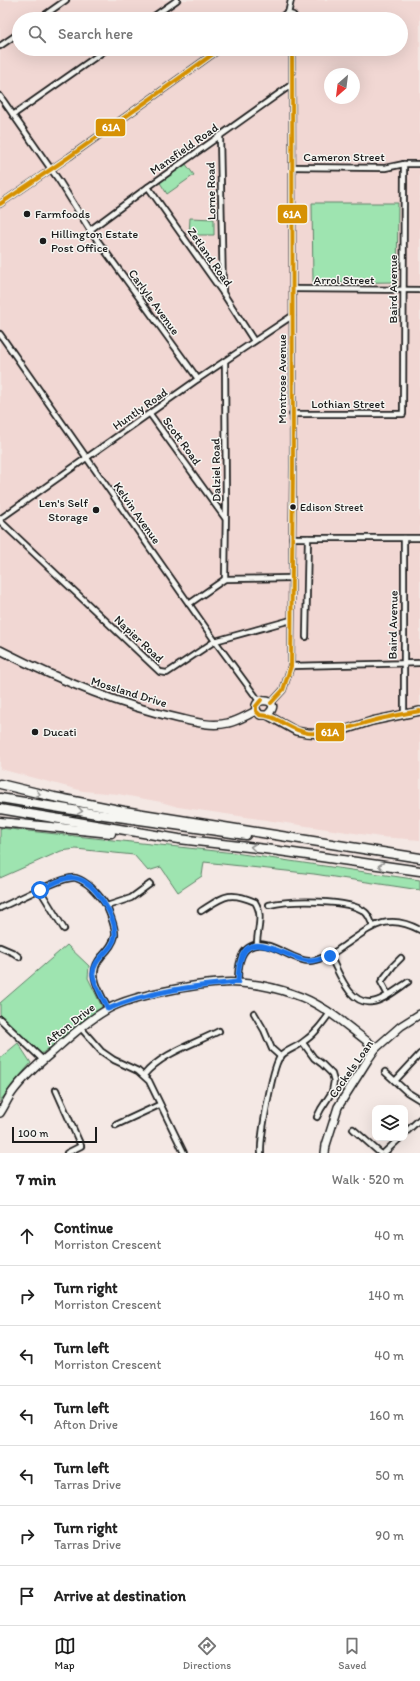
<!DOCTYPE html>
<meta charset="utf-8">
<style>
:root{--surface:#fff;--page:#f6f6f6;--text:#222;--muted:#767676;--line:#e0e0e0;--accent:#1c1c1c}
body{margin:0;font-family:Itim,sans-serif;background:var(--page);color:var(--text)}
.controls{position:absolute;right:12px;bottom:12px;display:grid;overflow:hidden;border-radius:8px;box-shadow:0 4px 16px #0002}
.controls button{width:36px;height:36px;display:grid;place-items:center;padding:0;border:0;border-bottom:1px solid var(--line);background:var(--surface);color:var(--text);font:20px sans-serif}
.compass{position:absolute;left:324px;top:68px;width:36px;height:36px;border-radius:50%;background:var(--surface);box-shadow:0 4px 16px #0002;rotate:208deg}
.scale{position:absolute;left:12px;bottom:10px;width:85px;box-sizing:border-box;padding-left:4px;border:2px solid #1c1c1c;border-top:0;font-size:11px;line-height:14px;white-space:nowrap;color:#1c1c1c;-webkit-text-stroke:3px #f6f6f2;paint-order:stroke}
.stop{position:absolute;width:12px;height:12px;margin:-9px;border:3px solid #1a73e8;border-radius:50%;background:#fff}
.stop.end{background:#1a73e8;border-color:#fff;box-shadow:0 1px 4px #0008}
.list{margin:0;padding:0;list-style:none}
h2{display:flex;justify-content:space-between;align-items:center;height:52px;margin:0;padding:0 16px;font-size:17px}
h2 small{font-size:13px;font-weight:400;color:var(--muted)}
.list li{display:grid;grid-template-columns:26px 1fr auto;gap:12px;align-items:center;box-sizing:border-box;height:60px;padding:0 16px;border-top:1px solid var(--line)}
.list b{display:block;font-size:15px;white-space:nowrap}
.list p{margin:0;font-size:13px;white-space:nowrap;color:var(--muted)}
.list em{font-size:13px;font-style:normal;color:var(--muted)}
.icon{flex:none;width:22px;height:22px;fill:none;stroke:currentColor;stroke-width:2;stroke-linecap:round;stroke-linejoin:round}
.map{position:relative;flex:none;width:420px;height:1153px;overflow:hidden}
.search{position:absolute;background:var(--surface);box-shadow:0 4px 16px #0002;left:12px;right:12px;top:12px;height:44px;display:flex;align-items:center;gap:10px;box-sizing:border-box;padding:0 14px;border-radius:22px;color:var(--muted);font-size:15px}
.sheet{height:472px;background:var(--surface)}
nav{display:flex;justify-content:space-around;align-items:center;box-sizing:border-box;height:56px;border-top:1px solid var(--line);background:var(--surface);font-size:11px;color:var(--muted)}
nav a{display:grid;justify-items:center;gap:2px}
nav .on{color:var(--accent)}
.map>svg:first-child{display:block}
.built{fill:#f1d7d3;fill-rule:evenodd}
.green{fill:#9ee4b0;stroke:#5d8066}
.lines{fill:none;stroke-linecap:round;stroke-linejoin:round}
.street-casing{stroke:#1c1c1c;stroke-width:8}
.secondary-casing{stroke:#1c1c1c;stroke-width:10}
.highway-casing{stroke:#1c1c1c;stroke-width:11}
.street{stroke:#f6f6f2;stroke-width:4.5}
.secondary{stroke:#f6f6f2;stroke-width:7}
.highway{stroke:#f6f6f2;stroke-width:8}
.bus-1-casing{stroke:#f6f6f2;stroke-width:7}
.bus-1{stroke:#d69104;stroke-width:4}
.oneway{stroke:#949492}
.route{stroke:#1a73e8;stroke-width:5}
.poi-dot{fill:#1c1c1c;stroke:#f6f6f2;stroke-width:1.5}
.labels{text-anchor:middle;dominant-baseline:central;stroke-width:3;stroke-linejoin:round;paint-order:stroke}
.bus-label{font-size:11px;fill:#1c1c1c;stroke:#f6f6f2;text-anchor:start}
.street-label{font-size:12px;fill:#1c1c1c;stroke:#f6f6f2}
.poi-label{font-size:12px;fill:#1c1c1c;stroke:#f6f6f2;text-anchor:start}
.line-badge{stroke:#f6f6f2;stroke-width:1.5}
.badge-label{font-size:11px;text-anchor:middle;font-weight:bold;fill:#fff}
</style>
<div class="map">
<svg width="420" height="1153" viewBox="0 0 420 1153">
<rect width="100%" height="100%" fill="#f4e8e4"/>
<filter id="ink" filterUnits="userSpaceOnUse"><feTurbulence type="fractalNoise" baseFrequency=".025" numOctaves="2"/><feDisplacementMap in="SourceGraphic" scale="8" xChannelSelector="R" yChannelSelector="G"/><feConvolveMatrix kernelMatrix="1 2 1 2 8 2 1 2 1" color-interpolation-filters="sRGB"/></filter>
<g filter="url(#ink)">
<path class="built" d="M 0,0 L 420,0 L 420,840 L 381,837 L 178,807 L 161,802 L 118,794 L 83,791 L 0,769 ZM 19,19 L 401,19 L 401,49 L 19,49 ZM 330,74 L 354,74 L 354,98 L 330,98 Z"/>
<g class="green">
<path d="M 185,163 L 194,175 L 167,194 L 159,181 Z"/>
<path d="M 312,203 L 398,203 L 397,282 L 313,283 Z"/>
<path d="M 190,218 L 214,219 L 214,235 L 189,235 Z"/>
<path d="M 0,828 L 235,853 L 420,880 L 420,890 L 314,874 L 204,862 L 202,876 L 178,892 L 161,867 L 148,871 L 134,855 L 76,849 L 61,851 L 0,878 Z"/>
<path d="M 67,945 L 89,966 L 88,978 L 102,1007 L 40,1055 L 0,1014 L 0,1003 Z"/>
<path d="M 18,1043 L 31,1063 L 11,1086 L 0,1102 L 0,1058 Z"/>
</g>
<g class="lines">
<g class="street-casing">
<g id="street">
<path d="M 288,14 L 291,0"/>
<path d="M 39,19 L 66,0"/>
<path d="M 150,19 L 177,0"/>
<path d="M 279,19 L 286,13 L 293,15 L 296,19"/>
<path d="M 0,46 L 19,33"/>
<path d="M 0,96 L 60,182 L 90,230 L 198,379"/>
<path d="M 13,115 L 107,49"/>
<path d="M 220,136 L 223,293"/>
<path d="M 293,167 L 385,168 L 404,164 L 420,164"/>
<path d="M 148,187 L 223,293 L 254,341"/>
<path d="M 0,204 L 69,157 L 220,49"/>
<path d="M 90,230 L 148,187 L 291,85"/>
<path d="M 293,289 L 420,290"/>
<path d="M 0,334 L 215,641 L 259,701"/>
<path d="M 150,414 L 225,518"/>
<path d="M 292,414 L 403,414 L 404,164"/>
<path d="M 0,519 L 198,379 L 292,316"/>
<path d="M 0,521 L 160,672 L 167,673 L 215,641 L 291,620"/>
<path d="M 292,538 L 420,538"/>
<path d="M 225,579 L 226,505 L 225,361"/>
<path d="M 189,604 L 225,579 L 291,578"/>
<path d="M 306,637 L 308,538"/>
<path d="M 291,666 L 420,663"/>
<path d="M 271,703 L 283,690 L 291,666 L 293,467 L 292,49"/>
<path d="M 404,713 L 404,538"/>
<path d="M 40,890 L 64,929"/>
<path d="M 269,905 C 290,900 349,899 365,912 C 369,915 371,922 373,926"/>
<path d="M 107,906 L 131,898 L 150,884"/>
<path d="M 0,908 C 13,902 65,875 76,878 C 88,882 96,892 104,902 C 108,908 116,928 115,936 C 113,944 108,950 102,956 C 86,974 100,991 108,1009"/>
<path d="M 201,911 C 223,897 228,890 255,902 C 264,916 257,929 257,944"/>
<path d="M 0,947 L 14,953 L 19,957"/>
<path d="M 330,956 C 339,972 349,1005 372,1002 C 383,1001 399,988 408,982"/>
<path d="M 238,982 C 238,973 239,954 248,948 C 267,935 290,961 309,961 C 314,961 319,959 324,957 C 332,955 338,950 345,945 C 371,927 387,912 420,930"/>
<path d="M 388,995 L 381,982 L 393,966 L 401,958"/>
<path d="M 254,1013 L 264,1030 L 272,1049 L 281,1057"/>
<path d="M 0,1019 L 43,1060"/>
<path d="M 80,1027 L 101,1051 L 114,1060 L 138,1071 L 149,1081 L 184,1153"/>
<path d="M 303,1043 L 314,1058 L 322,1064 L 332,1074 L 334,1081 L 332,1092 L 321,1109 L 317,1117"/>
<path d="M 385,1072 L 407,1092 L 420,1100"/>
<path d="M 144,1075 C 162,1053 194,1044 219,1031"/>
<path d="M 395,1081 L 420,1054"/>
<path d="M 56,1090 L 81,1146 L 67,1153"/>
<path d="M 116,1125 L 159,1105"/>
<path d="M 353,1129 L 380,1153"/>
<path d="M 405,1133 L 420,1119"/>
<path d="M 261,1153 C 260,1138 272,1068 280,1057 C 286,1050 296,1048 303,1042 C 314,1035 322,1024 330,1013"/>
<path d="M 384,1153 L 400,1138"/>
</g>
</g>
<g class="secondary-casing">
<g id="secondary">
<path d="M 0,650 C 57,679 115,704 177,718 C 194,722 211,727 228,723 C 238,721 247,715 256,711"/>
<path d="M 267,715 C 288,697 242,695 260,715 L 267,715 L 296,731 L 307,733 L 323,734 L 341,731 L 372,721 L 420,711"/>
<path d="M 0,1113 C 5,1106 8,1097 14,1090 C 26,1074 42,1061 57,1048 C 73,1034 89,1020 108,1009 C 132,995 212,980 240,983 C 258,984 276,988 293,994 C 325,1004 350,1029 376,1048"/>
<path d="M 325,1153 L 326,1145 L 338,1107 L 369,1058 L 376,1048 L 401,1026 L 420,1014"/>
</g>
</g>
<g class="highway-casing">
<g id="highway">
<path d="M 0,784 L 54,797 L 124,811 L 420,858"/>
<path d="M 0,798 L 97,814 L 246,835"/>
<path d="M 0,809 L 179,839 L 265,849 L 420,871"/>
<path d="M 0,822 L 111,833"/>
</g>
</g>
<use href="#street" class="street"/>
<use href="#secondary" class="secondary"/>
<use href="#highway" class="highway"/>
<g class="bus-1-casing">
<g id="bus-1">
<path d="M 0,204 L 69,157 L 220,49"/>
<path d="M 261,700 L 256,706 L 256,711 L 260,715 C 277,715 290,731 308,733 C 331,735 350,727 372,721 C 387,717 404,714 420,711"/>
<path d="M 271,703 L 283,690 L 291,666 L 293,467 L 292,49"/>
</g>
</g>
<use href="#bus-1" class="bus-1"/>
</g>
<defs><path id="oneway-chevron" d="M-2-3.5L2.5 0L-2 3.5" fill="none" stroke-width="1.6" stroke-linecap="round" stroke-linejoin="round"/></defs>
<g class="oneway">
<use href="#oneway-chevron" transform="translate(38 794) rotate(12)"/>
<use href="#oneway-chevron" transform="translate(80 811) rotate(9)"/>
<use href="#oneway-chevron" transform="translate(253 847) rotate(-173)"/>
<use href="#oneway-chevron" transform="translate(381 866) rotate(-172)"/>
</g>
</g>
<g class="lines" filter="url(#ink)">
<path class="route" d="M 40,890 C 50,886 64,876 75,878 C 94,881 116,916 115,935 C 114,951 92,958 93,975 C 94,984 104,1000 108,1009 C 149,991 194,986 238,982 C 239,934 258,942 292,956 C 297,958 303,961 309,961 C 316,961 324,958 330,956"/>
</g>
<g class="poi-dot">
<circle cx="27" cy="214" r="4"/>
<circle cx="43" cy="241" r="4"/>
<circle cx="293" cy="507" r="3.5"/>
<circle cx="96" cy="510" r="4"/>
<circle cx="35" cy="732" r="4"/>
</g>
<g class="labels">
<g class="bus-label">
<text x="300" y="507">Edison Street</text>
</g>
<g class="street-label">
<text transform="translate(184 149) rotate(-35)">Mansfield Road</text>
<text x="344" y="157">Cameron Street</text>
<text transform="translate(211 191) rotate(-91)">Lorne Road</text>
<text transform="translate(210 257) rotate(55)">Zetland Road</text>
<text x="344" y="280">Arrol Street</text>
<text transform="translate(393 289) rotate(-90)">Baird Avenue</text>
<text transform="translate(154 302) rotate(54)">Carlyle Avenue</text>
<text transform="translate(282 379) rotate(-90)">Montrose Avenue</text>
<text x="348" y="404">Lothian Street</text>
<text transform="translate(140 409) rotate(-35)">Huntly Road</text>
<text transform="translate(182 441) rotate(54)">Scott Road</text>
<text transform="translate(216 470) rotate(-91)">Dalziel Road</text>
<text transform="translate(137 513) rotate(55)">Kelvin Avenue</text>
<text transform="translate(393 625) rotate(-89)">Baird Avenue</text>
<text transform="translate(139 639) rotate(43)">Napier Road</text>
<text transform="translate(129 692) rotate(17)">Mossland Drive</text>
<text transform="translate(70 1024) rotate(-38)">Afton Drive</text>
<text transform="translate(351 1069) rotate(-55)">Cockels Loan</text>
</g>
<g class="poi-label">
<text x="35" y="214">Farmfoods</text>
<text x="51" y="234">Hillington Estate<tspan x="51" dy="14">Post Office</tspan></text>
<text x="88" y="503" text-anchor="end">Len's Self<tspan x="88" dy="14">Storage</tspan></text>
<text x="43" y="732">Ducati</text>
</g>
</g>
<g class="line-badge">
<rect x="95" y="118" width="31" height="19" rx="4" fill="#d69104"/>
<rect x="277" y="204" width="31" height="20" rx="4" fill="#d69104"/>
<rect x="315" y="722" width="30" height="20" rx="4" fill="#d69104"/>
</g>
<g class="badge-label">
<text x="111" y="131">61A</text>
<text x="292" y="218">61A</text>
<text x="330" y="736">61A</text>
</g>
</svg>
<div class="controls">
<button><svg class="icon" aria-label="layers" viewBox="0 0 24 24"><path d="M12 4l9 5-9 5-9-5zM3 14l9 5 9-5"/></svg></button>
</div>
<svg class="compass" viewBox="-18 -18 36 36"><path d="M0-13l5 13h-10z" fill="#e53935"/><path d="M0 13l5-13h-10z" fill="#767676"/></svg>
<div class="scale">100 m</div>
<div class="stop" style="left:40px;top:890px"></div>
<div class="stop end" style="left:330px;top:956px"></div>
<div class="search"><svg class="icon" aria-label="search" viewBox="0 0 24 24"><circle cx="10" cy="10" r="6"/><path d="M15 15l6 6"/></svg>Search here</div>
</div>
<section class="sheet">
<h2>7 min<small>Walk · 520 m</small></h2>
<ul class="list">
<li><svg class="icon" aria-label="ahead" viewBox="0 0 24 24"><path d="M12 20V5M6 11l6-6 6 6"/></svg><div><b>Continue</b><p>Morriston Crescent</p></div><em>40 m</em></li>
<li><svg class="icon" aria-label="right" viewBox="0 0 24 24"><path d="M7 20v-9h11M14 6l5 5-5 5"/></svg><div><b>Turn right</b><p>Morriston Crescent</p></div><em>140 m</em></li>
<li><svg class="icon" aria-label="left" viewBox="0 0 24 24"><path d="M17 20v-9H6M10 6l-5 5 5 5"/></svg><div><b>Turn left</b><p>Morriston Crescent</p></div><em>40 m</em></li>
<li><svg class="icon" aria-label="left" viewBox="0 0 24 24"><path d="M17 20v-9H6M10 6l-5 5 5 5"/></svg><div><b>Turn left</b><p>Afton Drive</p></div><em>160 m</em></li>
<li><svg class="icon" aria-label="left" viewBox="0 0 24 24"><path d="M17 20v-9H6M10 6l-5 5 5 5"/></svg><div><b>Turn left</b><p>Tarras Drive</p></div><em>50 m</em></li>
<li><svg class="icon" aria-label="right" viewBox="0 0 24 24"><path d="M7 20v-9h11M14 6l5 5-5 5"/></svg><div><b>Turn right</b><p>Tarras Drive</p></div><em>90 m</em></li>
<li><svg class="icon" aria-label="arrive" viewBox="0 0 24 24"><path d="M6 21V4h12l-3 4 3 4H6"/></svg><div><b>Arrive at destination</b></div></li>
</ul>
</section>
<nav>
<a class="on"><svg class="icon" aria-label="map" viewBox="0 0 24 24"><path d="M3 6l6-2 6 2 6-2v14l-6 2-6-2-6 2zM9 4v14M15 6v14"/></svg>Map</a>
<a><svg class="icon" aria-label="directions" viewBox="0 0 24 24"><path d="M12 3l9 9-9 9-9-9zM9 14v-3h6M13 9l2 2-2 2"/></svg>Directions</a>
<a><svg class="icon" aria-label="saved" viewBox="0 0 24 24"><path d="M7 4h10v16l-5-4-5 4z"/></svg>Saved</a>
</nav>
